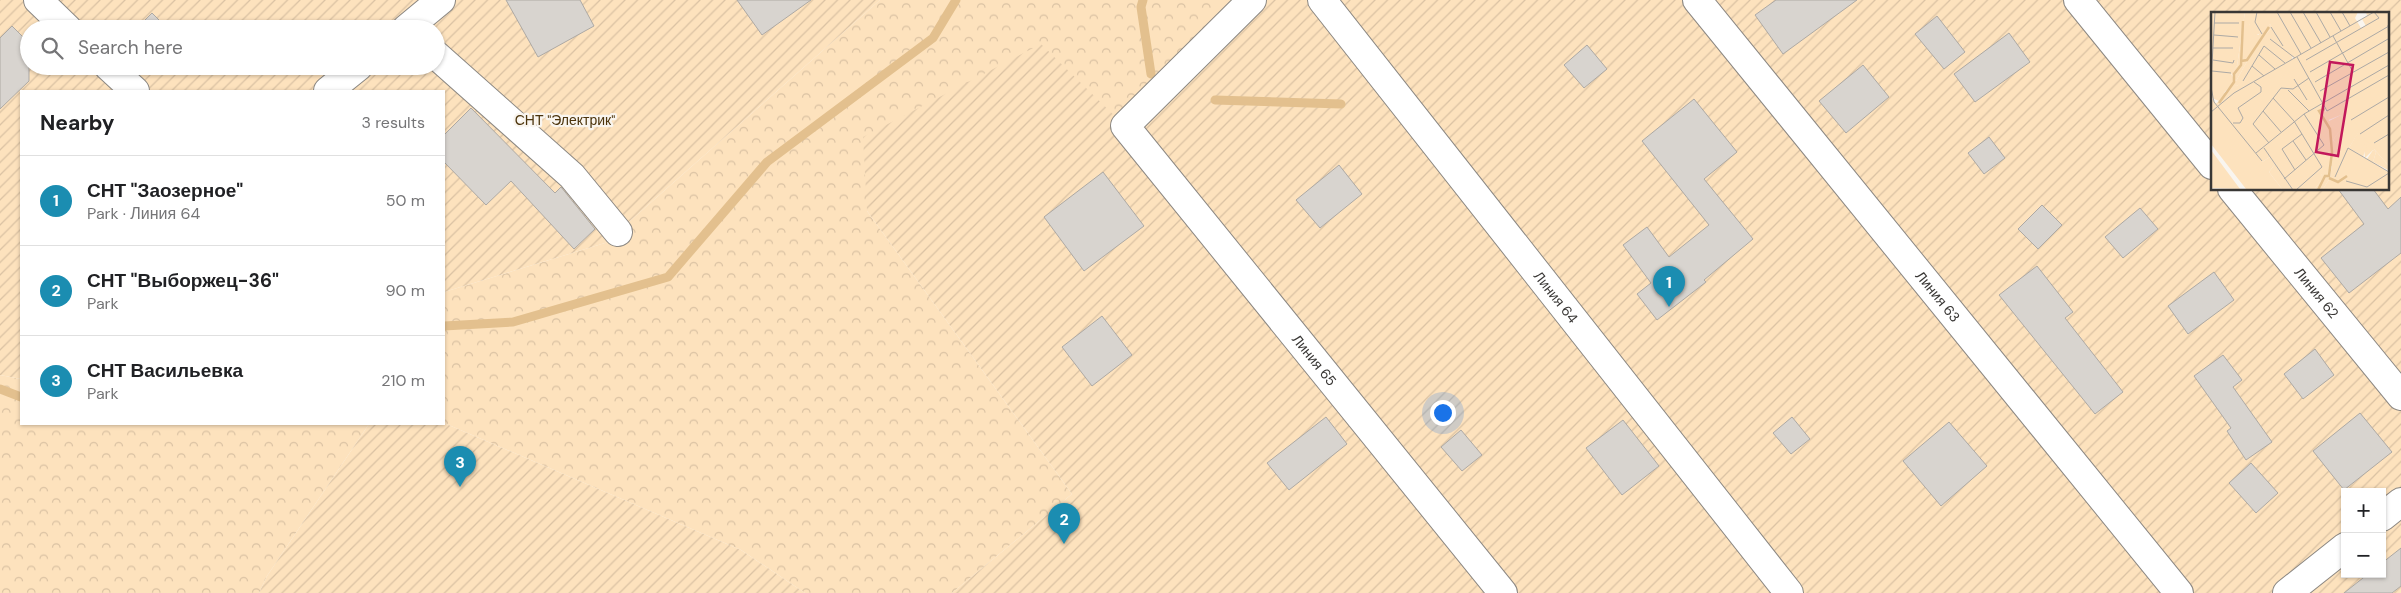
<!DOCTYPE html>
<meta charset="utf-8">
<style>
:root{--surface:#fff;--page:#f6f6f6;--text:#202124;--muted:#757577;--line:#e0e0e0;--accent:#1b8db1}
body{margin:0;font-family:"DM Sans",sans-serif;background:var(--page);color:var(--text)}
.controls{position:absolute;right:15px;bottom:15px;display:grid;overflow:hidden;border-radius:0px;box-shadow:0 1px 4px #0004}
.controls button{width:45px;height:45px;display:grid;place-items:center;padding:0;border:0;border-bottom:1px solid var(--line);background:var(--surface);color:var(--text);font:25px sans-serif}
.you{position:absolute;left:1442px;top:412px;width:18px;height:18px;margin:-12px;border:4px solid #fff;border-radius:50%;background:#1a73e8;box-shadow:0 0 0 8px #1a73e833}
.badge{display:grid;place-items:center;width:32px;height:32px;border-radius:50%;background:var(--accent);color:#fff;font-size:16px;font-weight:700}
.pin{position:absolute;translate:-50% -41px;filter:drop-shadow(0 1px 2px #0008)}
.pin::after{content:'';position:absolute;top:26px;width:18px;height:15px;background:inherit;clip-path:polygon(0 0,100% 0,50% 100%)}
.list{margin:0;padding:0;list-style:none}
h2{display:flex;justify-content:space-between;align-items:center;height:65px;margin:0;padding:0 20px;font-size:21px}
h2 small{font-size:16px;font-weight:400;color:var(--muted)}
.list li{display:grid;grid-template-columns:32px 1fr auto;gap:15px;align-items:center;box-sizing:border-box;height:90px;padding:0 20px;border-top:1px solid var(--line)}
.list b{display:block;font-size:19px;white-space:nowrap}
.list p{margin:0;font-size:16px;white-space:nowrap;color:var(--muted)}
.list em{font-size:16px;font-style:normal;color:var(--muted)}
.icon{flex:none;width:28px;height:28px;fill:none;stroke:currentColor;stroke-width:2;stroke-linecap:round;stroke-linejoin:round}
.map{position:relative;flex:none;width:2401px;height:593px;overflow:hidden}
.search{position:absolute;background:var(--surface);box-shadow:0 1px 4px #0004;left:20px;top:20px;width:425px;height:55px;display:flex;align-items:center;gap:12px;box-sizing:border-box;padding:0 18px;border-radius:28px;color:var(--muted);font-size:19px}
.panel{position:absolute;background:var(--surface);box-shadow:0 1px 4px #0004;left:20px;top:90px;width:425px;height:335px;border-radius:0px}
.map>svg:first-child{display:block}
.forest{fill:url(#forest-crowns)}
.garden{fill:url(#garden-furrows);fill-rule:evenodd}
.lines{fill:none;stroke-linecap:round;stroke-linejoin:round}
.stream{stroke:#e3c08e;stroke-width:9}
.building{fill:#d8d4cf;stroke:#ada9a4}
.minor-casing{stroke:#8c8883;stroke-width:30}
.minor{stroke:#fff;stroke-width:28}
.labels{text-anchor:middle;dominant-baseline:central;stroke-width:4.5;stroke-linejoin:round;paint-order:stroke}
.park-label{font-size:14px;fill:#4c340c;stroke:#f9f5ef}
.street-label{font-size:14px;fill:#393735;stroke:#f9f5ef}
.inset-river{fill:none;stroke:#e3c08e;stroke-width:2.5}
.inset-road{fill:none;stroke:#aca9a5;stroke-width:1}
.view{fill:#c2185b;fill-opacity:0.15;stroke:#c2185b;stroke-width:2.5}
.inset-edge{fill:none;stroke:#393735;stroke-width:2.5}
</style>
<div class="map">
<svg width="2401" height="593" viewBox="0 0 2401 593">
<defs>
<pattern id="forest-crowns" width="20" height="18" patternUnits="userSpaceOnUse" patternTransform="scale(1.25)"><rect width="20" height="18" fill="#fde2bd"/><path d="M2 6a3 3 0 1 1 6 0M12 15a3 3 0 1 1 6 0" fill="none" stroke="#dac2a3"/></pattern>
<pattern id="garden-furrows" width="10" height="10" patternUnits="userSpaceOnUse" patternTransform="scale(1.25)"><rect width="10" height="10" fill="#fde2bd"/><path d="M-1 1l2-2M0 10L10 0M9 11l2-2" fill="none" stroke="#dac2a3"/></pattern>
</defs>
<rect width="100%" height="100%" fill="#f9f5ef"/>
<g class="forest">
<path d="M 880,0 L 1252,0 L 1125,126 L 867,211 L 1072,494 L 952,593 L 805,593 L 741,550 L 444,423 L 444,292 L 605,243 Z"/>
<path d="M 0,375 L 21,379 L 21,424 L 369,424 L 267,576 L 259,593 L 0,593 Z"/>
</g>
<g class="garden">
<path d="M 0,0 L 880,0 L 605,243 L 444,292 L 444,91 L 21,91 L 21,379 L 0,375 ZM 29,29 L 436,29 L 436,66 L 29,66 Z"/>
<path d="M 1252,0 L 2401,0 L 2401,593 L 952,593 L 1072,494 L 867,211 L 863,137 L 1041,44 L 1125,126 ZM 2212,14 L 2387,14 L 2387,189 L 2212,189 ZM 2345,492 L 2382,492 L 2382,574 L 2345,574 Z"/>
<path d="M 444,423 L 741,550 L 805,593 L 259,593 L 267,576 L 369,424 Z"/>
</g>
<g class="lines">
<g class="stream">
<path d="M 1143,0 L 1141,7 L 1151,74"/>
<path d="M 1215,100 L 1341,104"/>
<path d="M 444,326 L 513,322 L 668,277 L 767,162 L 933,38 L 956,0"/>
<path d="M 0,389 L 21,397"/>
</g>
</g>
<g class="building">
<path d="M 506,0 L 580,0 L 594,26 L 538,57 Z"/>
<path d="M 737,0 L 811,0 L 762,35 Z"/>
<path d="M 1776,0 L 1857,0 L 1783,54 L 1755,15 Z"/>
<path d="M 152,13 L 168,29 L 136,29 Z"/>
<path d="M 1937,16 L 1965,52 L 1944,69 L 1915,34 Z"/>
<path d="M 12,26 L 29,43 L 29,81 L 0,109 L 0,38 Z"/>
<path d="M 2009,33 L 2030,62 L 1975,102 L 1954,74 Z"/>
<path d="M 1587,45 L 1607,69 L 1584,88 L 1564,65 Z"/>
<path d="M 1863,65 L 1889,97 L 1846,133 L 1819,101 Z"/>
<path d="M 1694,99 L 1737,152 L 1704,179 L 1753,239 L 1704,280 L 1706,282 L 1657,320 L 1637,294 L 1651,283 L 1623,245 L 1647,227 L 1669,257 L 1709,225 L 1642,141 Z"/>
<path d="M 471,108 L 555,193 L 561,187 L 595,229 L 574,249 L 511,181 L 486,205 L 444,162 L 444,135 Z"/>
<path d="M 1989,137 L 2005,158 L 1984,174 L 1968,153 Z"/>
<path d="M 1339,165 L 1362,194 L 1320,228 L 1296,200 Z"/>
<path d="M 1103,172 L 1144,226 L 1084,271 L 1044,217 Z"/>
<path d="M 2338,189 L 2373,189 L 2388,209 L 2401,197 L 2401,253 L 2349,293 L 2321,258 L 2364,224 Z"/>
<path d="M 2042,205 L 2062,225 L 2038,249 L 2018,229 Z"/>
<path d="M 2140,208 L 2158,229 L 2123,258 L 2105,237 Z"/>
<path d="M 2037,266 L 2073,312 L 2065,318 L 2123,392 L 2095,414 L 1999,295 Z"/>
<path d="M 2214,272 L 2234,300 L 2188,334 L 2168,306 Z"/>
<path d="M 1102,316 L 1132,355 L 1092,386 L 1062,347 Z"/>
<path d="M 2315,349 L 2334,375 L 2303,399 L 2284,374 Z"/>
<path d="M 2223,355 L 2242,380 L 2233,387 L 2272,442 L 2246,460 L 2227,431 L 2231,428 L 2194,376 Z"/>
<path d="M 2360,413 L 2392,452 L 2344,490 L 2313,451 Z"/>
<path d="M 1326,417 L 1347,444 L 1289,490 L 1267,463 Z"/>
<path d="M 1792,417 L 1810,439 L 1791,454 L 1773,433 Z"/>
<path d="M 1623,420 L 1659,466 L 1622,495 L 1586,448 Z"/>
<path d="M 1949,422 L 1987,466 L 1941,506 L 1903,461 Z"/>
<path d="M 1461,430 L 1482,455 L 1462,471 L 1441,447 Z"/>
<path d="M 2251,463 L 2278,493 L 2256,513 L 2229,483 Z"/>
<path d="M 2401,548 L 2401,586 L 2392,593 L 2344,593 L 2368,574 L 2382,574 L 2382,563 Z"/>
</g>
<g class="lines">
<g class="minor-casing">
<g id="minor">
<path d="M 38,0 L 68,29"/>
<path id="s1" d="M 1252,0 L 1125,126 L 1503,593"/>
<path id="s2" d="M 1322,0 L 1789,593"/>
<path id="s3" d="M 1697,0 L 2179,593"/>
<path d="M 2078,0 L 2212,165"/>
<path d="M 406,29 L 441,0"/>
<path d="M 436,55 L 572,176 L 618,232"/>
<path d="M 108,66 L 135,91"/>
<path d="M 328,91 L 359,66"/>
<path id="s4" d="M 2232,189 L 2401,396"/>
<path d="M 2382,517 L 2401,502"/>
<path d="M 2287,593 L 2345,547"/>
</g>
</g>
<use href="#minor" class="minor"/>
</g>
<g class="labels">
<g class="park-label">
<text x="565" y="120">СНТ "Электрик"</text>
</g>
<g class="street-label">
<text stroke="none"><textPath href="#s4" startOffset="134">Линия 62</textPath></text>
<text stroke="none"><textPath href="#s2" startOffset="378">Линия 64</textPath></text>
<text stroke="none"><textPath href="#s3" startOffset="382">Линия 63</textPath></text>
<text stroke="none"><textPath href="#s1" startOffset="480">Линия 65</textPath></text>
</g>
</g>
<g transform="translate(2211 12)">
<rect width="178" height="178" fill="#f9f5ef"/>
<path d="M 34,0 L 38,0 L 38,12 L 47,23 L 59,12 L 61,16 L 47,30 L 25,69 L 20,61 L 26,54 ZM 82,43 L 51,150 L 59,145 L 64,152 L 58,160 L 71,177 L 35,177 L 0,132 L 0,96 L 8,89 L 1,86 L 17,79 L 21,71 L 26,74 L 37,61 ZM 111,91 L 118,109 L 130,103 L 135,111 L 122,128 L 134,138 L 118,157 L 119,166 L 112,177 L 103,178 L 112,166 L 110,163 L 119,143 L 103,96 ZM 147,120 L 165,133 L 163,137 L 177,153 L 177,158 L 162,150 L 165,140 L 162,138 L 154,146 L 153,135 L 148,142 L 138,136 ZM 0,138 L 29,177 L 0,176 Z" fill="#fde2bd"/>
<path d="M 0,0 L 34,0 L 26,54 L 20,62 L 25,69 L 47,30 L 61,16 L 59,12 L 52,21 L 43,23 L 38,12 L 38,0 L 147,0 L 144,6 L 150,16 L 155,14 L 151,7 L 156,4 L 155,0 L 177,0 L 177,153 L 163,137 L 163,132 L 160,133 L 147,121 L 138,136 L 148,142 L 153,132 L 156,133 L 152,145 L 156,147 L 162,138 L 165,140 L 162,150 L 177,160 L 177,177 L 112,177 L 119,166 L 122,146 L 126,148 L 130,139 L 133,139 L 122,128 L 134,111 L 130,103 L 115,109 L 113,101 L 116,98 L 111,92 L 103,96 L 118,119 L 120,139 L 116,156 L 110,163 L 113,165 L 103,178 L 71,177 L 58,160 L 64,152 L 59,145 L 51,150 L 8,95 L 21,83 L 83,46 L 82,44 L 45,66 L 37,61 L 32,69 L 26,74 L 21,72 L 10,84 L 1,86 L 6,93 L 0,96 Z" fill="#fde2bd"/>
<path class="inset-river" d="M 30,49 L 36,48 L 58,15M 8,91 L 23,70 L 23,62 L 30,53 L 32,9M 118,166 L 127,170 L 136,164M 107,178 L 114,164 L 118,164 L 121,140 L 119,117 L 108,99 L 114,97"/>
<path class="inset-road" d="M 46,0 L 44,10 L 51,22M 66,0 L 90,42M 79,0 L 100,36M 92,0 L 110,31M 105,0 L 119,25M 119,0 L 130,19M 131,0 L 139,14M 3,11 L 28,11M 177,13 L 178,32M 60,15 L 72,34M 3,23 L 27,25M 122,24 L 142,60M 59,27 L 84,46M 2,36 L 22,36M 48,43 L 64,57M 86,45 L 116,99 L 178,63M 2,48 L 22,51 L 23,48M 95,48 L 168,6 L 163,0M 41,54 L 53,64M 1,59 L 20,61M 99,60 L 178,14M 83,67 L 96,88M 0,69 L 4,0M 32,69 L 53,34 L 74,51M 104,70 L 177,27M 0,75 L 3,90 L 51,149M 77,78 L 98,99M 109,79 L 178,40M 62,86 L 83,109 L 111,155 L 85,178M 52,99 L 70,120M 0,100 L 23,81 L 163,0M 140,108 L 178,85M 22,111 L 29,111 L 32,106 L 27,96 L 50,80 L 50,75 L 43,70M 149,122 L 178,103M 82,129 L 95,148M 58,131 L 42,112 L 70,76 L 82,77 L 98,66M 163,131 L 178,122M 53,136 L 82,178M 45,141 L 93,102 L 178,53M 84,158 L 71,137 L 91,122M 124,165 L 137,136 L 178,160M 73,167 L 113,133 L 93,102M 135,169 L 156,175 L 178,161"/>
<path class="view" d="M 119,50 L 142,53 L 127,144 L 105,140 Z"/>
<rect width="178" height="178" class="inset-edge"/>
</g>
</svg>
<div class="controls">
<button>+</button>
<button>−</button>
</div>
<div class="you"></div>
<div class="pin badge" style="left:1669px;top:307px">1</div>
<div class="pin badge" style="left:1064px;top:544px">2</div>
<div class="pin badge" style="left:460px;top:487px">3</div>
<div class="search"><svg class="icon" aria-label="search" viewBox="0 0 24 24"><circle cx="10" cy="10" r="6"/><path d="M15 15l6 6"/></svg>Search here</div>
<section class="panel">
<h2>Nearby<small>3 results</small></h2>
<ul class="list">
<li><span class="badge">1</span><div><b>СНТ &quot;Заозерное&quot;</b><p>Park · Линия 64</p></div><em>50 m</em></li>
<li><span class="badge">2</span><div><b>СНТ &quot;Выборжец-36&quot;</b><p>Park</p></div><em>90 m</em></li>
<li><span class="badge">3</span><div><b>СНТ Васильевка</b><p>Park</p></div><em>210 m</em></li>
</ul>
</section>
</div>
